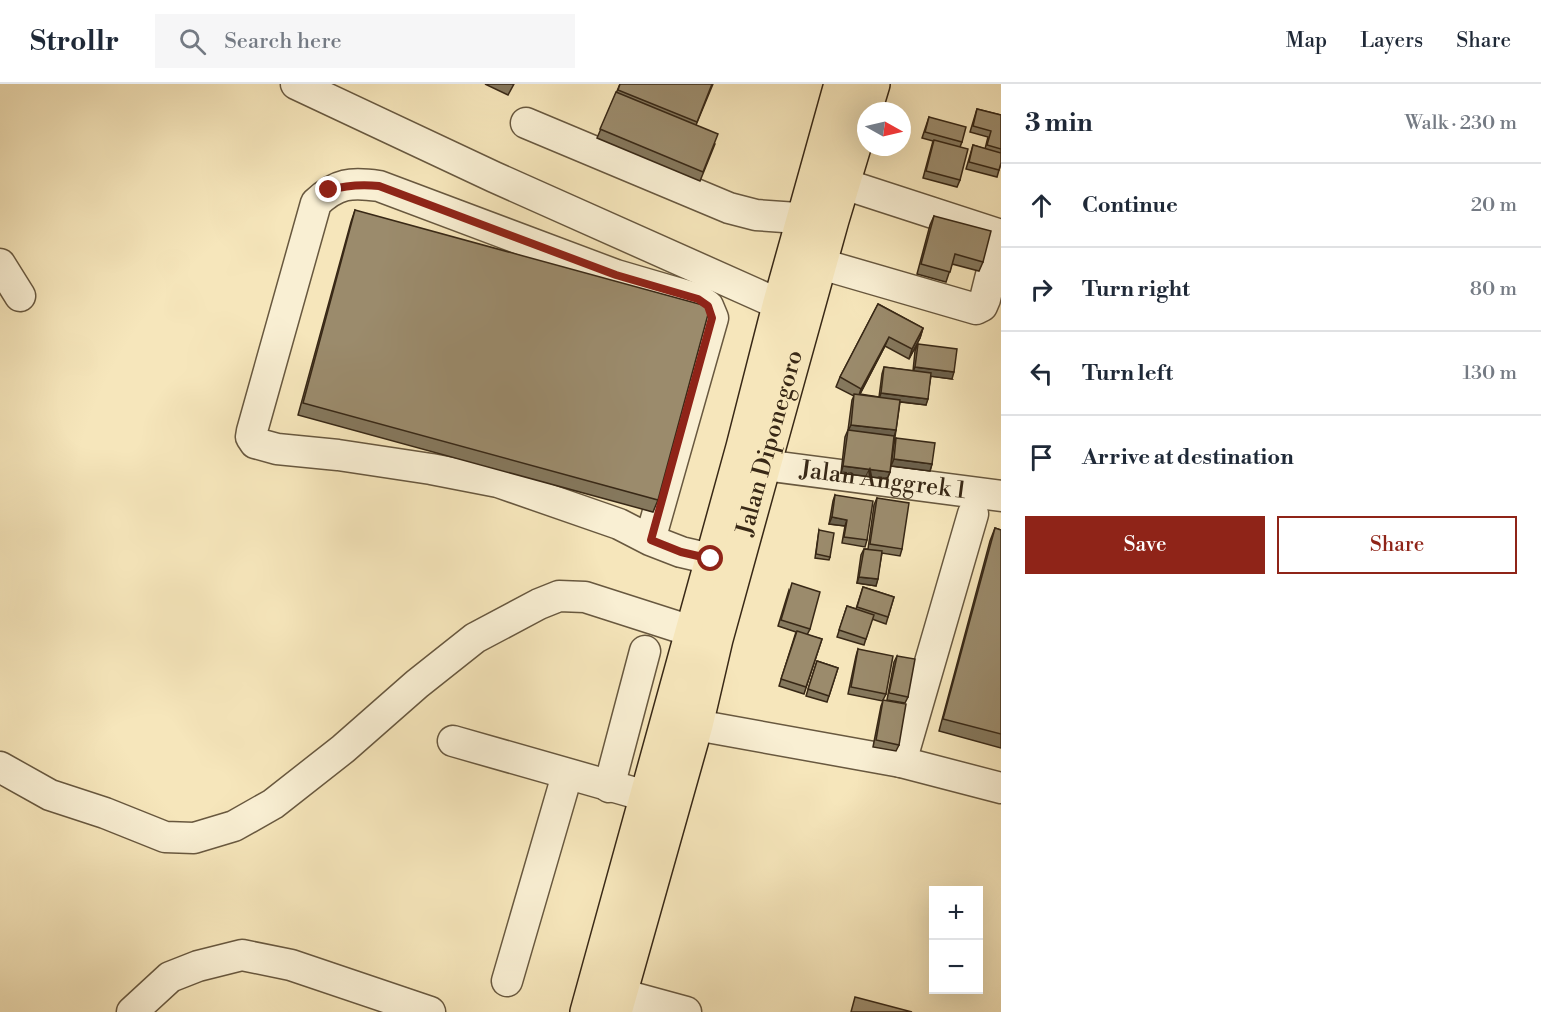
<!DOCTYPE html>
<meta charset="utf-8">
<style>
:root{--surface:#fff;--page:#f6f6f7;--text:#1f2937;--muted:#747a83;--line:#e0e1e3;--accent:#8f2418}
body{margin:0;font-family:"Libre Bodoni",serif;background:var(--page);color:var(--text)}
.controls{position:absolute;right:18px;bottom:18px;display:grid;overflow:hidden;border-radius:0px;box-shadow:0 6px 24px #0002}
.controls button{width:54px;height:54px;display:grid;place-items:center;padding:0;border:0;border-bottom:2px solid var(--line);background:var(--surface);color:var(--text);font:30px sans-serif}
.compass{position:absolute;left:857px;top:18px;width:54px;height:54px;border-radius:50%;background:var(--surface);box-shadow:0 6px 24px #0002;rotate:98deg}
.stop{position:absolute;width:18px;height:18px;margin:-14px;border:4px solid #8f2418;border-radius:50%;background:#fff}
.stop.end{background:#8f2418;border-color:#fff;box-shadow:0 2px 6px #0008}
.list{margin:0;padding:0;list-style:none}
h2{display:flex;justify-content:space-between;align-items:center;height:78px;margin:0;padding:0 24px;font-size:26px}
h2 small{font-size:20px;font-weight:400;color:var(--muted)}
.list li{display:grid;grid-template-columns:39px 1fr auto;gap:18px;align-items:center;box-sizing:border-box;height:84px;padding:0 24px;border-top:2px solid var(--line)}
.list b{display:block;font-size:22px;white-space:nowrap}
.list em{font-size:20px;font-style:normal;color:var(--muted)}
.actions{display:flex;gap:12px;padding:18px 24px}
.actions a{flex:1;padding:14px 0;border:2px solid var(--accent);border-radius:0px;text-align:center;font-size:21px;color:var(--accent)}
.actions .main{background:var(--accent);color:#fff}
.icon{flex:none;width:33px;height:33px;fill:none;stroke:currentColor;stroke-width:2;stroke-linecap:round;stroke-linejoin:round}
.map{position:relative;flex:none;width:1001px;height:928px;overflow:hidden}
header{display:flex;align-items:center;gap:36px;box-sizing:border-box;height:84px;padding:0 30px;background:var(--surface);border-bottom:2px solid var(--line)}
header strong{font-size:28px}
nav{display:flex;gap:33px;margin-inline-start:auto;font-size:21px}
.search{width:420px;height:54px;background:var(--page);display:flex;align-items:center;gap:15px;box-sizing:border-box;padding:0 21px;border-radius:0px;color:var(--muted);font-size:22px}
main{display:flex}
aside{flex:1;background:var(--surface)}
.map>svg:first-child{display:block}
.lines{fill:none;stroke-linecap:round;stroke-linejoin:round}
.minor-casing{stroke:#68583f;stroke-width:33}
.highway-casing{stroke:#382816;stroke-width:36}
.minor{stroke:#f9efd3;stroke-width:30}
.highway{stroke:#f6e6bb;stroke-width:33}
.wall{fill:#85785d;stroke:#382816;stroke-width:1.5}
.shaded-wall{fill:#6c614c;stroke:#382816;stroke-width:1.5}
.building{fill:#9b8b6c;stroke:#382816;stroke-width:1.5}
.route{stroke:#8f2418;stroke-width:8}
.labels{text-anchor:middle;dominant-baseline:central;stroke-width:4.5;stroke-linejoin:round;paint-order:stroke}
.street-label{font-size:24px;fill:#382816;stroke:#f9efd3}
</style>
<header>
<strong>Strollr</strong>
<div class="search"><svg class="icon" aria-label="search" viewBox="0 0 24 24"><circle cx="10" cy="10" r="6"/><path d="M15 15l6 6"/></svg>Search here</div>
<nav><a>Map</a><a>Layers</a><a>Share</a></nav>
</header>
<main>
<div class="map">
<svg width="1001" height="928" viewBox="0 0 1001 928">
<rect width="100%" height="100%" fill="#f6e6bb"/>
<filter id="stains"><feTurbulence type="fractalNoise" baseFrequency=".00333" numOctaves="4"/><feColorMatrix values="0 0 0 0 .2 0 0 0 0 .09 0 0 0 0 .02 0 0 0 .5 -.17"/></filter>
<radialGradient id="worn" r=".72"><stop offset=".6" stop-color="#630" stop-opacity="0"/><stop offset="1" stop-color="#630" stop-opacity=".3"/></radialGradient>
<g class="lines">
<g class="minor-casing">
<g id="minor">
<path d="M 296,0 L 494,93 L 801,230"/>
<path d="M 526,39 L 729,124 L 756,131 L 826,136"/>
<path d="M 0,180 L 20,212"/>
<path d="M 821,180 L 976,225 L 982,222 L 985,215 L 1000,155 L 998,150 L 844,100"/>
<path id="s1" d="M 764,381 L 1001,412"/>
<path d="M 650,456 L 713,234 L 708,222 L 698,215 L 616,191 L 379,102 C 351,98 337,99 316,119 L 252,347 L 251,353 L 255,359 L 277,365 L 338,371 L 431,385 L 498,398 L 619,440 L 650,456 L 681,468 L 711,475"/>
<path d="M 696,641 L 901,678 L 973,430"/>
<path d="M 453,657 L 646,712"/>
<path d="M 901,678 L 1001,704"/>
<path d="M 0,683 L 50,711 L 105,729 L 165,753 L 194,754 L 234,742 L 273,720 L 343,665 L 417,600 L 475,554 L 539,520 L 559,512 L 585,513 L 691,547"/>
<path d="M 609,703 L 645,567"/>
<path d="M 507,897 L 567,691"/>
<path d="M 620,910 L 686,928"/>
<path d="M 132,928 L 170,893 L 198,882 L 242,871 L 291,881 L 430,928"/>
</g>
</g>
<g class="highway-casing">
<g id="highway">
<path d="M 587,928 L 743,363 L 779,222 L 841,0"/>
<path id="s2" d="M 615,928 L 696,641 L 716,555 L 764,381 L 832,136 L 873,0"/>
</g>
</g>
<use href="#minor" class="minor"/>
<use href="#highway" class="highway"/>
</g>
<g class="wall">
<path d="M 485,0 L 514,0 L 508,11 Z"/>
<path d="M 620,0 L 713,0 L 696,41 L 715,60 L 700,97 L 597,54 Z"/>
<path d="M 977,25 L 1001,31 L 1001,79 L 997,93 L 966,85 L 973,61 L 985,65 L 988,53 L 970,48 Z"/>
<path d="M 929,33 L 962,58 L 960,63 L 960,96 L 957,103 L 923,94 L 933,57 L 922,54 Z"/>
<path d="M 355,126 L 658,416 L 653,428 L 298,331 L 351,138 Z"/>
<path d="M 934,132 L 983,178 L 979,187 L 952,180 L 946,198 L 917,190 L 930,141 Z"/>
<path d="M 878,220 L 923,244 L 920,254 L 909,275 L 885,262 L 860,310 L 879,313 L 882,290 L 884,283 L 913,287 L 915,267 L 918,260 L 952,295 L 931,292 L 926,321 L 900,318 L 890,388 L 887,395 L 841,389 L 845,353 L 848,346 L 852,316 L 854,312 L 836,303 L 840,293 Z"/>
<path d="M 896,354 L 932,380 L 930,387 L 891,382 L 894,360 Z"/>
<path d="M 835,411 L 867,456 L 865,463 L 842,459 L 845,442 L 829,440 L 833,417 Z"/>
<path d="M 877,414 L 902,465 L 900,472 L 882,469 L 876,502 L 857,499 L 861,471 L 864,465 L 868,465 L 874,421 Z"/>
<path d="M 995,444 L 1001,446 L 1001,664 L 939,647 L 990,457 Z"/>
<path d="M 819,446 L 830,473 L 829,476 L 815,474 Z"/>
<path d="M 863,503 L 894,513 L 886,540 L 872,535 L 864,561 L 837,553 L 847,522 L 856,525 Z"/>
<path d="M 789,506 L 810,545 L 807,551 L 822,555 L 804,610 L 779,602 L 796,548 L 778,542 Z"/>
<path d="M 858,565 L 886,610 L 883,616 L 899,661 L 896,667 L 873,663 L 881,622 L 883,617 L 848,610 L 856,572 Z"/>
<path d="M 897,572 L 908,613 L 905,619 L 887,616 L 894,578 Z"/>
<path d="M 817,577 L 838,584 L 827,618 L 806,612 Z"/>
</g>
<g class="shaded-wall">
<path d="M 923,244 L 920,254 L 909,275 L 912,265 Z"/>
<path d="M 889,253 L 885,262 L 858,314 L 861,305 Z"/>
<path d="M 915,283 L 954,288 L 952,295 L 912,290 Z"/>
<path d="M 881,309 L 928,315 L 926,321 L 879,315 Z"/>
<path d="M 851,341 L 896,346 L 894,353 L 848,347 Z"/>
<path d="M 894,375 L 932,380 L 930,387 L 891,382 Z"/>
<path d="M 843,382 L 890,388 L 887,395 L 841,389 Z"/>
<path d="M 832,433 L 847,436 L 845,442 L 829,440 Z"/>
<path d="M 859,493 L 878,495 L 876,502 L 857,499 Z"/>
</g>
<g class="building">
<path d="M 620,0 L 712,0 L 697,38 L 618,6 Z"/>
<path d="M 616,8 L 718,50 L 703,88 L 600,45 Z"/>
<path d="M 977,25 L 1001,31 L 1001,65 L 987,61 L 991,47 L 973,42 Z"/>
<path d="M 929,33 L 966,43 L 962,58 L 925,48 Z"/>
<path d="M 934,56 L 968,65 L 960,96 L 926,87 Z"/>
<path d="M 973,61 L 1001,69 L 1001,79 L 999,86 L 969,78 Z"/>
<path d="M 355,126 L 710,223 L 658,416 L 303,319 Z"/>
<path d="M 934,132 L 991,147 L 983,178 L 955,170 L 950,188 L 921,180 Z"/>
<path d="M 878,220 L 923,244 L 912,265 L 889,253 L 861,305 L 840,293 Z"/>
<path d="M 918,260 L 957,265 L 954,288 L 915,283 Z"/>
<path d="M 884,283 L 931,289 L 928,315 L 881,309 Z"/>
<path d="M 854,310 L 900,316 L 896,346 L 851,341 Z"/>
<path d="M 848,346 L 894,352 L 890,388 L 843,382 Z"/>
<path d="M 896,354 L 935,359 L 932,380 L 894,375 Z"/>
<path d="M 835,411 L 873,417 L 867,456 L 844,453 L 847,436 L 832,433 Z"/>
<path d="M 877,414 L 909,419 L 902,465 L 870,460 Z"/>
<path d="M 995,444 L 1001,446 L 1001,650 L 943,635 Z"/>
<path d="M 819,446 L 834,449 L 830,473 L 816,470 Z"/>
<path d="M 864,465 L 882,467 L 878,495 L 859,493 Z"/>
<path d="M 792,499 L 820,508 L 810,545 L 781,536 Z"/>
<path d="M 863,503 L 894,513 L 888,533 L 857,523 Z"/>
<path d="M 847,522 L 874,531 L 866,555 L 839,546 Z"/>
<path d="M 797,547 L 822,555 L 806,603 L 781,595 Z"/>
<path d="M 858,565 L 893,572 L 886,610 L 851,603 Z"/>
<path d="M 897,572 L 915,575 L 908,613 L 889,609 Z"/>
<path d="M 817,577 L 838,584 L 829,612 L 808,605 Z"/>
<path d="M 883,616 L 906,620 L 899,661 L 876,656 Z"/>
<path d="M 855,913 L 912,928 L 851,928 Z"/>
</g>
<g class="lines">
<path class="route" d="M 329,106 C 347,101 361,100 379,102 L 616,191 L 698,215 L 708,222 L 712,234 L 651,456 L 681,468 L 711,475"/>
</g>
<g class="labels">
<g class="street-label">
<text stroke="none"><textPath href="#s2" startOffset="590">Jalan Diponegoro</textPath></text>
<text stroke="none"><textPath href="#s1" startOffset="120">Jalan Anggrek 1</textPath></text>
</g>
</g>
<rect width="100%" height="100%" filter="url(#stains)"/>
<rect width="100%" height="100%" fill="url(#worn)"/>
</svg>
<div class="controls">
<button>+</button>
<button>−</button>
</div>
<svg class="compass" viewBox="-18 -18 36 36"><path d="M0-13l5 13h-10z" fill="#e53935"/><path d="M0 13l5-13h-10z" fill="#747a83"/></svg>
<div class="stop" style="left:711px;top:475px"></div>
<div class="stop end" style="left:329px;top:106px"></div>
</div>
<aside>
<h2>3 min<small>Walk · 230 m</small></h2>
<ul class="list">
<li><svg class="icon" aria-label="ahead" viewBox="0 0 24 24"><path d="M12 20V5M6 11l6-6 6 6"/></svg><div><b>Continue</b></div><em>20 m</em></li>
<li><svg class="icon" aria-label="right" viewBox="0 0 24 24"><path d="M7 20v-9h11M14 6l5 5-5 5"/></svg><div><b>Turn right</b></div><em>80 m</em></li>
<li><svg class="icon" aria-label="left" viewBox="0 0 24 24"><path d="M17 20v-9H6M10 6l-5 5 5 5"/></svg><div><b>Turn left</b></div><em>130 m</em></li>
<li><svg class="icon" aria-label="arrive" viewBox="0 0 24 24"><path d="M6 21V4h12l-3 4 3 4H6"/></svg><div><b>Arrive at destination</b></div></li>
</ul>
<div class="actions"><a class="main">Save</a><a>Share</a></div>
</aside>
</main>
